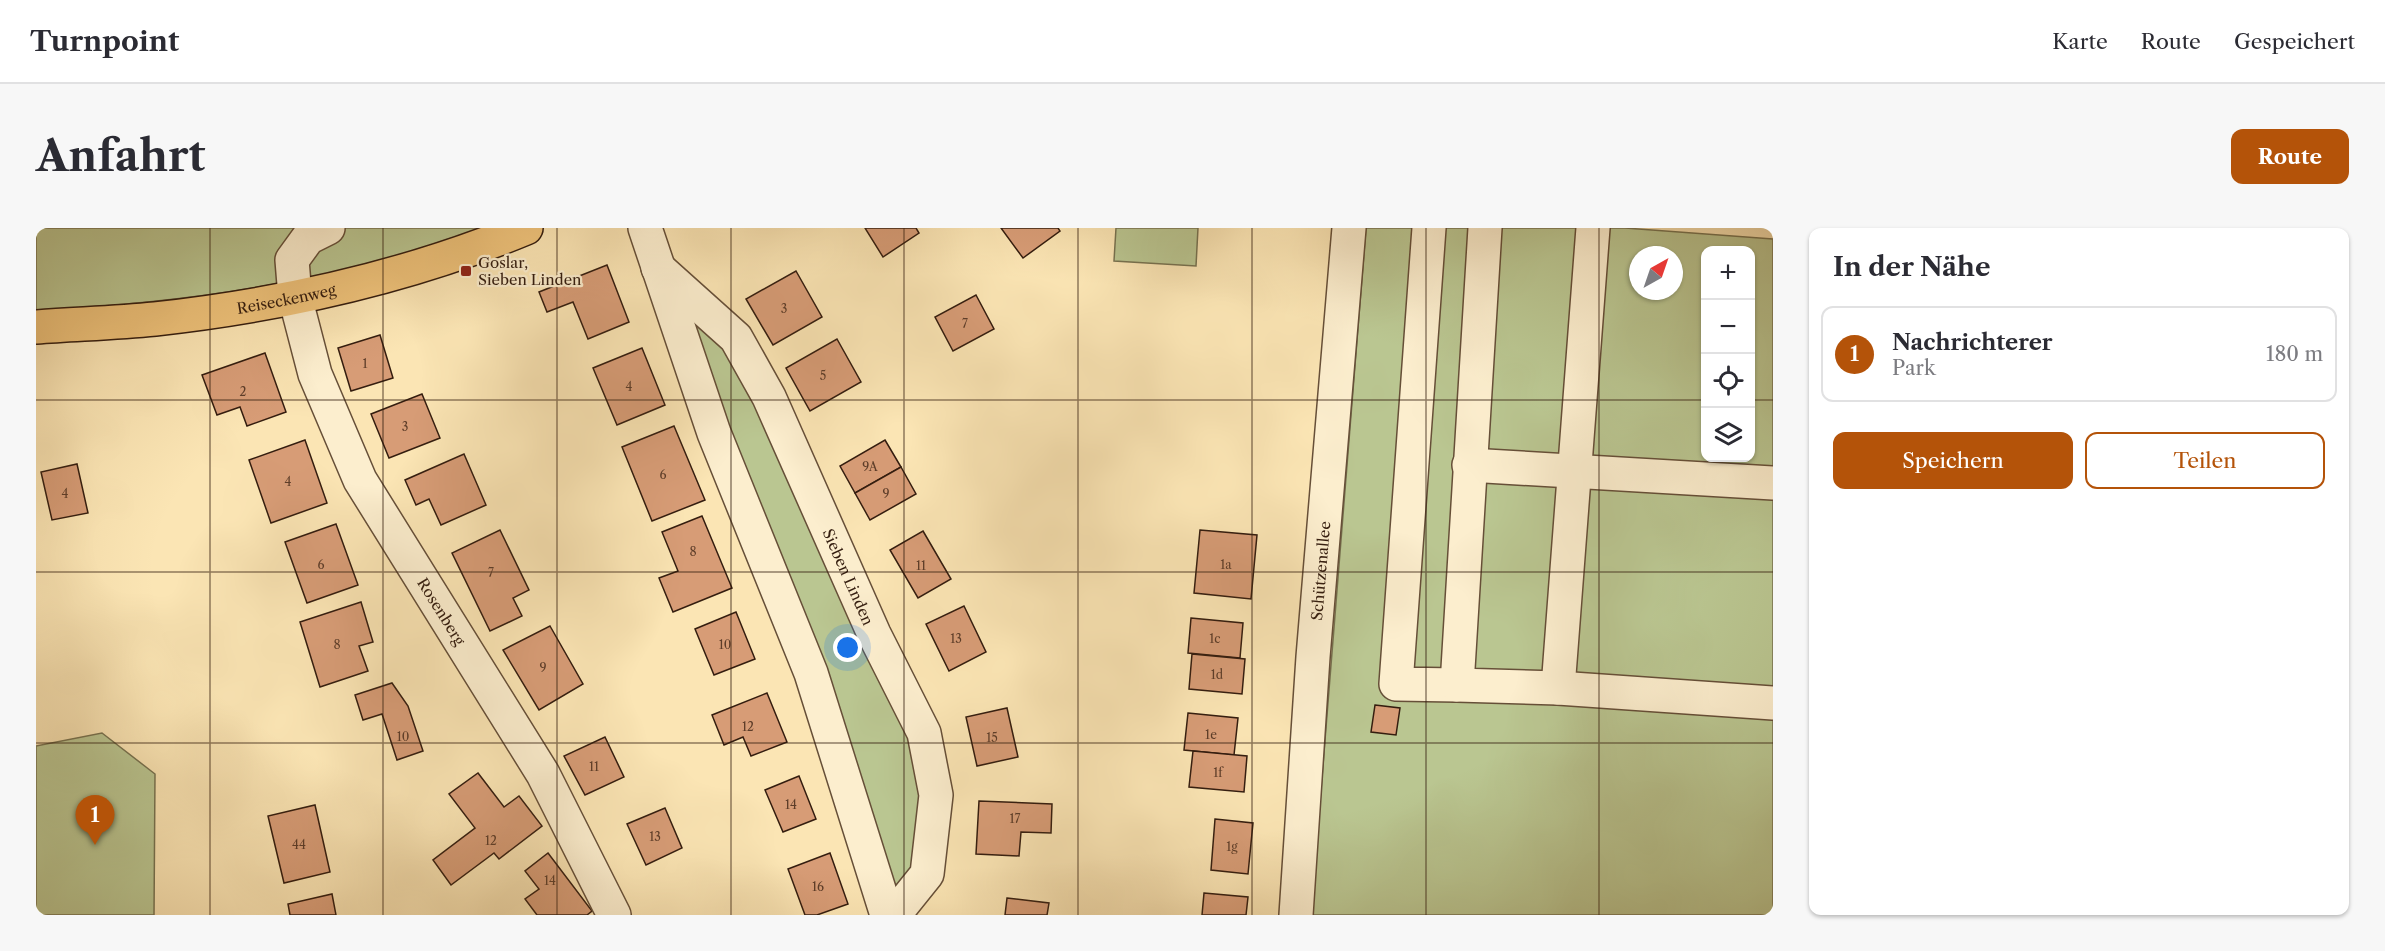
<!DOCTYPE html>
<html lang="de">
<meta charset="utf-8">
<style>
:root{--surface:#fff;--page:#f7f7f7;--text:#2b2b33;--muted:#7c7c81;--line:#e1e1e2;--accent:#b45309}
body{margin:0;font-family:"Libre Caslon Text",serif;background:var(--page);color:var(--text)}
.controls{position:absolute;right:18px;top:18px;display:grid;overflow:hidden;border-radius:12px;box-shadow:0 2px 4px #0004}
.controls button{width:54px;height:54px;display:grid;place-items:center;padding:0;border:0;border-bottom:2px solid var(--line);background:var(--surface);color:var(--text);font:30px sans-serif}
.compass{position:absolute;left:1593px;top:18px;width:54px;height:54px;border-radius:50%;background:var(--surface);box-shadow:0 2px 4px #0004;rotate:40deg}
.you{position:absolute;left:812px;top:420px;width:21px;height:21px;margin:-15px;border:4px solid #fff;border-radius:50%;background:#1a73e8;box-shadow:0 0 0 9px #1a73e833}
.badge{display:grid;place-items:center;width:39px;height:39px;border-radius:50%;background:var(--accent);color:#fff;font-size:20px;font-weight:700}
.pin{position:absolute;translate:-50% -50px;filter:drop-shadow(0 2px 3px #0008)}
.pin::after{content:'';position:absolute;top:32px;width:21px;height:18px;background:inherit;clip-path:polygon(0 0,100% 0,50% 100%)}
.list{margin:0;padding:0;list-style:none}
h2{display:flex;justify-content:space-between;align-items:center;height:78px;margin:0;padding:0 24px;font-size:26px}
h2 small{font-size:20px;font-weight:400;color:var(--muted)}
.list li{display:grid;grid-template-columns:39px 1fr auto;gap:18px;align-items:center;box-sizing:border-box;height:96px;margin:0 12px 12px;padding:0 12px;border:2px solid var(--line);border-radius:12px}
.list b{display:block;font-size:22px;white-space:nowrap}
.list p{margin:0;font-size:20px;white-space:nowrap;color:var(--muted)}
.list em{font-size:20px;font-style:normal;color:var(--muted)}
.actions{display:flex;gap:12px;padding:18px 24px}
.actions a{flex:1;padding:14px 0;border:2px solid var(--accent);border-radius:12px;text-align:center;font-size:21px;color:var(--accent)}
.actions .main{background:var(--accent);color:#fff}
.icon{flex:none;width:33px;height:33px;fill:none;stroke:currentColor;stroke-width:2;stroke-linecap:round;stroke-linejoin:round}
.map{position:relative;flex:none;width:1737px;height:687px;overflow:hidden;border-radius:12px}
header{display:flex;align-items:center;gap:36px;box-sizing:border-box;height:84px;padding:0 30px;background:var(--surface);border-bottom:2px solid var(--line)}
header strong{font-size:28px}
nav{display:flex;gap:33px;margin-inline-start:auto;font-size:21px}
.intro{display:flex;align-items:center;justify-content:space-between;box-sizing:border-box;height:144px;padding:0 36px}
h1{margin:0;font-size:42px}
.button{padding:15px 27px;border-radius:12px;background:var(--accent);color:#fff;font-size:21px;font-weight:700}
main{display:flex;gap:36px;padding:0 36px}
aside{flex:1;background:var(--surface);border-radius:12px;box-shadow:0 2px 4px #0004}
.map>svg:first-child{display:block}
.green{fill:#bac691;stroke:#777250;stroke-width:1.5;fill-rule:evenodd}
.building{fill:#d79c76;stroke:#341d0f;stroke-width:1.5}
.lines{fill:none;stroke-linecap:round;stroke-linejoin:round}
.minor-casing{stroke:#664f38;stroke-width:36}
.major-casing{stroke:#341d0f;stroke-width:36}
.minor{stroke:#fceece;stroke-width:33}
.major{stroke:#eec27a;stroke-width:33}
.grid{fill:none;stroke:#341d0f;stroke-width:1.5;stroke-opacity:0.55}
.poi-dot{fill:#8f2418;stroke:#fceece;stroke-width:2}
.labels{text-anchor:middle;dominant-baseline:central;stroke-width:4.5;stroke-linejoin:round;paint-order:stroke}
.number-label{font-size:12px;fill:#5d3d29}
.poi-label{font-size:15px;fill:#341d0f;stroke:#fceece;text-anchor:start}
.street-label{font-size:15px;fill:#341d0f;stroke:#fceece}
</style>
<header>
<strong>Turnpoint</strong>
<nav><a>Karte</a><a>Route</a><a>Gespeichert</a></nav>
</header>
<div class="intro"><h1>Anfahrt</h1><a class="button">Route</a></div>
<main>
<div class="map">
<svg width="1737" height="687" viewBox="0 0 1737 687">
<rect width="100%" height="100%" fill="#fbe5b4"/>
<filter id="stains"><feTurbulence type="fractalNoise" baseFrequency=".00333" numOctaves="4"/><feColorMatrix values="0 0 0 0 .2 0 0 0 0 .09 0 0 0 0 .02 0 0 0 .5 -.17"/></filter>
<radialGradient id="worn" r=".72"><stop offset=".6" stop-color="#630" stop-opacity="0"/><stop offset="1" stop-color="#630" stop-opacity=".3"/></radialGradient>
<g class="green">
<path d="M 0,0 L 446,0 C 408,16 366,28 325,38 C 218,64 110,77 0,82 Z"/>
<path d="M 1080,0 L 1162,0 L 1160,38 L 1078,33 Z"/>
<path d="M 1330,0 L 1589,0 L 1737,11 L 1737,687 L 1275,687 ZM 1670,22 L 1714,22 L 1714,230 L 1670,230 ZM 1602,27 L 1638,27 L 1638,63 L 1602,63 Z"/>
<path d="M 622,40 L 700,110 L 888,505 L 891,646 L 858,687 Z"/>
<path d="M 66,505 L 119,546 L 118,687 L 0,687 L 0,518 Z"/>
</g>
<g class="building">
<path d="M 829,0 L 880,0 L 883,5 L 847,29 Z"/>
<path d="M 965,0 L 1022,0 L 1024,3 L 987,30 Z"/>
<path d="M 571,37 L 593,94 L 552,111 L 537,74 L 511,84 L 503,64 Z"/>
<path d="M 760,43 L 786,89 L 737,117 L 710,71 Z"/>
<path d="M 940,67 L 958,101 L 917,123 L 899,89 Z"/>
<path d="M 344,107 L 357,150 L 315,163 L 302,120 Z"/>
<path d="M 801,111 L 825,154 L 774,183 L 750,140 Z"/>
<path d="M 606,120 L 629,177 L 581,197 L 557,140 Z"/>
<path d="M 229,125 L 250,184 L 211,198 L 204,179 L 181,187 L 166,147 Z"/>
<path d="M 386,166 L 404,210 L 353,230 L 335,186 Z"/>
<path d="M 638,198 L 669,272 L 616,293 L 586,219 Z"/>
<path d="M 269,212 L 291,275 L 235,295 L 213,232 Z"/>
<path d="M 849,212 L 865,239 L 819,265 L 804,238 Z"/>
<path d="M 428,226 L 450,277 L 405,297 L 393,271 L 380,277 L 369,252 Z"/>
<path d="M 41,236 L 52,285 L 16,292 L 5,244 Z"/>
<path d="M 865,239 L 880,266 L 834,292 L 819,265 Z"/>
<path d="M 666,288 L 696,360 L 637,384 L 623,350 L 642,343 L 626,304 Z"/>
<path d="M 300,296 L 322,357 L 271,375 L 249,314 Z"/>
<path d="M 464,302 L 493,362 L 477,370 L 486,388 L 454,403 L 416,325 Z"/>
<path d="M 1164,302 L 1221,307 L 1215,371 L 1158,365 Z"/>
<path d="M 887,303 L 915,351 L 882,370 L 854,322 Z"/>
<path d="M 325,374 L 337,414 L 323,418 L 332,443 L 284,459 L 264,394 Z"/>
<path d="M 928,378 L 950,424 L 913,443 L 890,396 Z"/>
<path d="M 700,384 L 719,431 L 678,447 L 659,401 Z"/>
<path d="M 1155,390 L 1207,395 L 1204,430 L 1152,425 Z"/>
<path d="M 514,398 L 547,456 L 503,482 L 467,422 Z"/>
<path d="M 1156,426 L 1209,431 L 1206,466 L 1153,461 Z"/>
<path d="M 356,455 L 372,478 L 387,523 L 361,532 L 346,486 L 327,492 L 319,467 Z"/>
<path d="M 731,465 L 751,514 L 715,528 L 707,509 L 688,517 L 676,487 Z"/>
<path d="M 1339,477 L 1364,480 L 1360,507 L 1335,504 Z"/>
<path d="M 971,480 L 982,529 L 941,538 L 930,489 Z"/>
<path d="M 1152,485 L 1202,490 L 1198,527 L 1148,522 Z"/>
<path d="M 569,509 L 588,549 L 549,567 L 528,528 Z"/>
<path d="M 1157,523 L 1211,528 L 1208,564 L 1153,559 Z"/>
<path d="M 442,545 L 468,579 L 483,568 L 506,598 L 463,631 L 458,625 L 415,657 L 397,632 L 439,600 L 413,566 Z"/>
<path d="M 763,548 L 780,591 L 747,604 L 729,562 Z"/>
<path d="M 943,573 L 1016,576 L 1015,605 L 985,604 L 983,628 L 940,626 Z"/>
<path d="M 279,577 L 294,644 L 248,655 L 232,588 Z"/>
<path d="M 629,580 L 646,620 L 610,637 L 591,596 Z"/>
<path d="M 1179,591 L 1217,595 L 1212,646 L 1175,642 Z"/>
<path d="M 512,625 L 556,683 L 551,687 L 501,687 L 489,671 L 503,661 L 489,643 Z"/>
<path d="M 794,625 L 812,676 L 781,687 L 769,687 L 752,641 Z"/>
<path d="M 1168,665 L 1212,669 L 1210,687 L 1166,687 Z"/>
<path d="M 296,666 L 300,687 L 254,687 L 252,676 Z"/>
<path d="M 971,670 L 1013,675 L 1011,687 L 969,687 Z"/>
</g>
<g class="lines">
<g class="minor-casing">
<g id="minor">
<path id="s1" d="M 292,0 L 272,10 L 256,32 L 259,69 L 279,146 L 324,252 L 507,546 L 578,687"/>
<path d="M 609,0 L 678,205 L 775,445 L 851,687"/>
<path d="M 1393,0 L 1360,456 L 1421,457"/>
<path d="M 1449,0 L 1421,457 L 1522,460 L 1737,475"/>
<path id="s2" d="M 622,40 L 700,110 L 733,169 L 838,406 L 888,505 L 900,567 L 891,646 L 858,687"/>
<path d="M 1433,237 L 1737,255"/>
<path d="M 1522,460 L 1557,0"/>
<path id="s3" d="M 1260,687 L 1277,429 L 1313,0"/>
</g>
</g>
<g class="major-casing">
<g id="major">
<path id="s4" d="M 0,99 C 39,96 79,95 119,91 C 246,77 372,49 490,0"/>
</g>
</g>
<use href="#minor" class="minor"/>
<use href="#major" class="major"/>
</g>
<path class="grid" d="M 174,0 L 174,687M 347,0 L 347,687M 521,0 L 521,687M 695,0 L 695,687M 868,0 L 868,687M 1042,0 L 1042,687M 1216,0 L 1216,687M 1390,0 L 1390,687M 1563,0 L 1563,687M 0,172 L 1670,172M 1714,172 L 1737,172M 0,344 L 1737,344M 0,515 L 1737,515"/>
<rect class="poi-dot" x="424" y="37" width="12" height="12" rx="3"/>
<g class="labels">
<g class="number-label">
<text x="748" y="80">3</text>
<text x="929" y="95">7</text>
<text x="329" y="135">1</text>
<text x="787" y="147">5</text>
<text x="593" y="158">4</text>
<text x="207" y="163">2</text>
<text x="369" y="198">3</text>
<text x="834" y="238">9A</text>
<text x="627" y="246">6</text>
<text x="252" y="253">4</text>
<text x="29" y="265">4</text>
<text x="850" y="265">9</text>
<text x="657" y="323">8</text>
<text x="285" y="336">6</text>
<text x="1190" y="336">1a</text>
<text x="885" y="337">11</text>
<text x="455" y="344">7</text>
<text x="920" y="410">13</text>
<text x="1179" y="410">1c</text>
<text x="301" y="416">8</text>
<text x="689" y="416">10</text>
<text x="507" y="439">9</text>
<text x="1181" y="446">1d</text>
<text x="712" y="498">12</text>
<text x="1175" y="506">1e</text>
<text x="367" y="508">10</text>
<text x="956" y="509">15</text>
<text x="558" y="538">11</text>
<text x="1182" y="544">1f</text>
<text x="755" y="576">14</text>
<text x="979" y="590">17</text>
<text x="619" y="608">13</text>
<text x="455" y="612">12</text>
<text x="263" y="616">44</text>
<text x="1196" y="618">1g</text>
<text x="514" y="652">14</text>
<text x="782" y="658">16</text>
</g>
<g class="poi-label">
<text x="442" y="34">Goslar,<tspan x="442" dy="17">Sieben Linden</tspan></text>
</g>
<g class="street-label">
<text stroke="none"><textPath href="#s4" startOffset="252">Reiseckenweg</textPath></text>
<text stroke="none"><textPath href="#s3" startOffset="345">Schützenallee</textPath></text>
<text stroke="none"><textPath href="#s2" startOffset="369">Sieben Linden</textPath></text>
<text stroke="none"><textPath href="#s1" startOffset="436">Rosenberg</textPath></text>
</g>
</g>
<rect width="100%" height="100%" filter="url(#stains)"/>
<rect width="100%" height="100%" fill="url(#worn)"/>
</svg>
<div class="controls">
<button>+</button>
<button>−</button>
<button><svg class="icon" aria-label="locate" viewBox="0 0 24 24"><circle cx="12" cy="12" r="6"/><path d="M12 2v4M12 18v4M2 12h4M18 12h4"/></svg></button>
<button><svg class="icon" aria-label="layers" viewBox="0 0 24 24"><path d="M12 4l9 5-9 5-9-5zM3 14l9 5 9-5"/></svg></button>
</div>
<svg class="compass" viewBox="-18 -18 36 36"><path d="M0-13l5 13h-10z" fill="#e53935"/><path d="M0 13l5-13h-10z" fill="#7c7c81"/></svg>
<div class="you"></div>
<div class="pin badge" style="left:59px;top:617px">1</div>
</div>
<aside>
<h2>In der Nähe<small></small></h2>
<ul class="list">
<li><span class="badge">1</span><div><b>Nachrichterer</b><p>Park</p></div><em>180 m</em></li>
</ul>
<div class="actions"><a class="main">Speichern</a><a>Teilen</a></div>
</aside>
</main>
